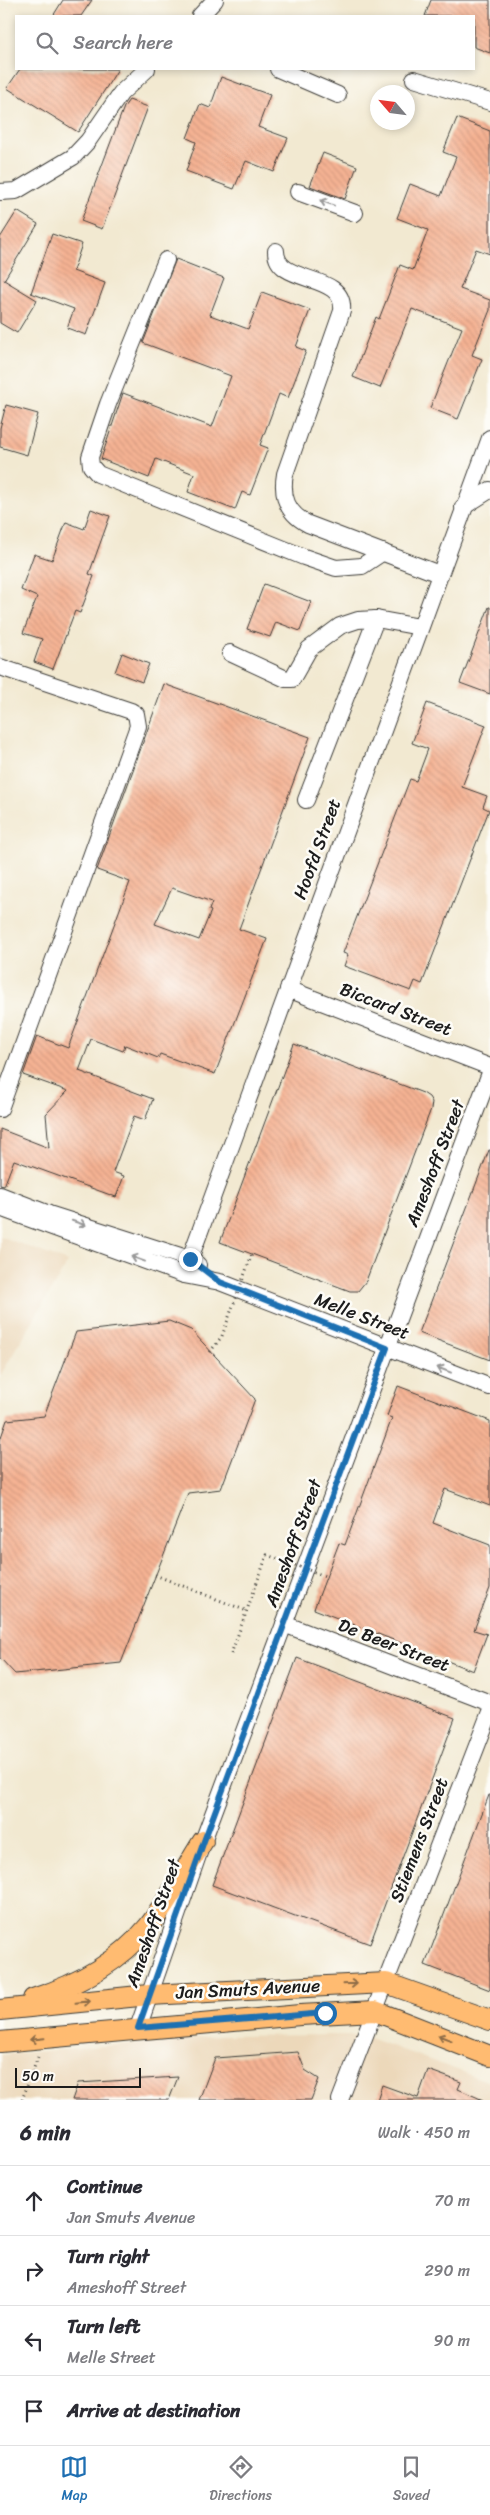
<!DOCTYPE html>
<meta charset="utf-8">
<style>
:root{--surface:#fff;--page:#f2f2f3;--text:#2b2b33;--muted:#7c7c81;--line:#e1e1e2;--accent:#1f6fb2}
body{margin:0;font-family:Sriracha,sans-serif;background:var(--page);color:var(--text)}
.compass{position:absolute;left:370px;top:85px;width:45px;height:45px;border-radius:50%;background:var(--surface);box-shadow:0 2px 8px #0003;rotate:298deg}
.scale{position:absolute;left:15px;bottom:12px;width:126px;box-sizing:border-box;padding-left:5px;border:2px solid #1c1c1c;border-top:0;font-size:14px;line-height:18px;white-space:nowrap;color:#1c1c1c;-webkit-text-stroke:4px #fdfcf7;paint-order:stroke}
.stop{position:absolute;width:15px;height:15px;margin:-11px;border:4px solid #1f6fb2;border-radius:50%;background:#fff}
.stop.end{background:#1f6fb2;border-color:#fff;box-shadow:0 1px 5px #0008}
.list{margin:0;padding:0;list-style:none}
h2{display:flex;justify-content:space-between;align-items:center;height:65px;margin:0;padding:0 20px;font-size:21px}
h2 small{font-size:16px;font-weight:400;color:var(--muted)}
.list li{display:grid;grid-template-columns:32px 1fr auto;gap:15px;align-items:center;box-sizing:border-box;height:70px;padding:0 20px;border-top:1px solid var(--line)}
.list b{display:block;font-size:19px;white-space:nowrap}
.list p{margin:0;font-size:16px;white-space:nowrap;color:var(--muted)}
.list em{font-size:16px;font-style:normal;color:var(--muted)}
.icon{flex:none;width:28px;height:28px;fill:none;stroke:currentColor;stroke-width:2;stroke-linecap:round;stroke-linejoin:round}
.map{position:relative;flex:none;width:490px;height:2100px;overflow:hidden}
.search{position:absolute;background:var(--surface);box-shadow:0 2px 8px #0003;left:15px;right:15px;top:15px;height:55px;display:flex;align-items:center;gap:12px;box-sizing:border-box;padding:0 18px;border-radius:0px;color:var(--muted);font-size:19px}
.sheet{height:345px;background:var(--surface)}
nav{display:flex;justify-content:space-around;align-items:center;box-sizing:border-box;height:70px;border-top:1px solid var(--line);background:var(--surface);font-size:14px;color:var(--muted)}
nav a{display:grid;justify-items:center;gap:2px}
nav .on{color:var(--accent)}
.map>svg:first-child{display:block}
.built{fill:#ecd8ba}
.building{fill:url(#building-back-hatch);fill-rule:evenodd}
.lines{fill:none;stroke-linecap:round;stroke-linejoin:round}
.minor-casing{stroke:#3c3b37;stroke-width:18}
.major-casing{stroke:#3c3b37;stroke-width:22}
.path{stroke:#3c3b37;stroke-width:3;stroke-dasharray:1 4;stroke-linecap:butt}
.minor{stroke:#fff;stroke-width:16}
.major{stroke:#ffbb71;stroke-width:20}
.path-bridge{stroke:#3c3b37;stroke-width:3;stroke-dasharray:1 4;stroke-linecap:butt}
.oneway{stroke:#999}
.oneway2{stroke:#8e6c46}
.route{stroke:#1f6fb2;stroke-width:6}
.labels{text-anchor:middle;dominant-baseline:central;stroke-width:5;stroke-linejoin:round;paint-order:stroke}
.street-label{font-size:18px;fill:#1c1c1c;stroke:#fdfcf7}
</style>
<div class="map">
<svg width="490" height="2100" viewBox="0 0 490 2100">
<defs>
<pattern id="building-back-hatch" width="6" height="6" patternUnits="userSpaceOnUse" patternTransform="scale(1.25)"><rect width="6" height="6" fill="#f5b293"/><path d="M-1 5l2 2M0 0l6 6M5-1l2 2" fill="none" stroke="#d1987e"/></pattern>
</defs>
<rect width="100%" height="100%" fill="#fdfcf7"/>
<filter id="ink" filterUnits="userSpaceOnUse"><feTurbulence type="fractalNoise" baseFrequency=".02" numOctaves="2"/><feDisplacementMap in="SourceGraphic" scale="10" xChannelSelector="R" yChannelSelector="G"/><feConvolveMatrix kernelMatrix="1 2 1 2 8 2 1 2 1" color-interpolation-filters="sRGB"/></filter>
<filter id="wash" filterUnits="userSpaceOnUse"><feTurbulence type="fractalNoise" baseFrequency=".0096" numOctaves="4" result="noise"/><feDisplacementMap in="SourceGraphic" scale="20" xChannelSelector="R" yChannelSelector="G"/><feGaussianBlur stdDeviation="1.12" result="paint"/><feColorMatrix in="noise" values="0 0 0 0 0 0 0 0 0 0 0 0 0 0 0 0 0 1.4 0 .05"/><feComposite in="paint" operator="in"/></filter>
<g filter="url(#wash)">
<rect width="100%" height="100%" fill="#f2e9d1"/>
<g class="built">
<path d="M 0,1236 L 68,1262 L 0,1376 Z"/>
<path d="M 361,2035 L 490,2082 L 490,2100 L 0,2100 L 0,2055 L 219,2036 Z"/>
</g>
<g id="blocks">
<g class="building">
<path d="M 63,0 L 92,0 L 81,16 L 53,16 Z"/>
<path d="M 431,0 L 490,0 L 490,53 L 474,47 L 474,16 L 425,16 Z"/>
<path d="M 20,69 L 118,69 L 78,132 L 7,88 Z"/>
<path d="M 221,77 L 270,95 L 258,127 L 288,138 L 274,172 L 246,161 L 234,189 L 186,171 L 196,142 L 187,138 L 200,104 L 210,108 Z"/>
<path d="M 129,100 L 148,107 L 102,229 L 81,221 L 124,107 Z"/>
<path d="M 457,118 L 490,131 L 490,254 L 476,249 L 460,289 L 490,300 L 490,310 L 472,355 L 482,359 L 458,419 L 430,408 L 462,328 L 412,309 L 380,388 L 353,377 L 376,317 L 379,319 L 400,265 L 413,270 L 428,230 L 397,218 L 410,184 L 441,196 L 456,157 L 443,152 Z"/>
<path d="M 323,153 L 357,166 L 345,199 L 310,186 Z"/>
<path d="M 17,211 L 38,224 L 4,280 L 37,300 L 17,333 L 0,323 L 0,238 Z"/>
<path d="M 52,234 L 82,244 L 73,271 L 105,283 L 86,335 L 67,328 L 74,309 L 31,293 Z"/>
<path d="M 176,259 L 224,278 L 210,315 L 248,329 L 262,292 L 310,310 L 296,347 L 306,351 L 288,398 L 279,394 L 260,445 L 268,448 L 250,495 L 242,492 L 235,510 L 188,492 L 194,474 L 156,459 L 149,478 L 101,459 L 123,393 L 212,427 L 231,376 L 143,343 Z"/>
<path d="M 6,405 L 38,414 L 27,455 L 0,447 L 0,428 Z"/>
<path d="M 91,509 L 110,516 L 89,574 L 94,576 L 80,613 L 75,611 L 53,669 L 34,662 L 42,639 L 23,633 L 37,597 L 21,590 L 34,554 L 52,560 L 66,522 L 84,529 Z"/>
<path d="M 264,584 L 311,602 L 300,631 L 276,622 L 270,637 L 247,629 Z"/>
<path d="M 489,607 L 490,607 L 490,694 L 460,683 Z"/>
<path d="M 122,653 L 149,664 L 142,682 L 115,672 Z"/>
<path d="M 164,684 L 310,737 L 239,929 L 267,939 L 215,1074 L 160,1054 L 158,1058 L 125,1045 L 123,1051 L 91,1039 L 79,1071 L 153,1099 L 145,1120 L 134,1116 L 113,1172 L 124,1176 L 116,1197 L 14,1160 L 4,1186 L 0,1185 L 0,1129 L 49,1148 L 46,1114 L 68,1091 L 23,1075 L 37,1036 L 68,1048 L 130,882 L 97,870 ZM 172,888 L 212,902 L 209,910 L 211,911 L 199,940 L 155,924 Z"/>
<path d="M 427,703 L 486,725 L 462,787 L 487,796 L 483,807 L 489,810 L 422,984 L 415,981 L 411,991 L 344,966 L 348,955 L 343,953 L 410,779 L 416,781 L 428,749 L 412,743 Z"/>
<path d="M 294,1044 L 423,1093 L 429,1097 L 432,1102 L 431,1109 L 366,1281 L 358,1291 L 350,1291 L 220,1242 Z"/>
<path d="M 489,1150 L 490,1150 L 490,1360 L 419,1333 Z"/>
<path d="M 169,1321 L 191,1330 L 255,1399 L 221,1489 L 188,1493 L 121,1663 L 15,1674 L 0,1658 L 0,1440 L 7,1420 L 44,1416 L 76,1332 Z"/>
<path d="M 398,1386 L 490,1421 L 490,1506 L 445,1489 L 433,1523 L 490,1545 L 490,1588 L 474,1630 L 487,1634 L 473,1671 L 314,1609 L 339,1543 L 345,1545 L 392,1418 L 387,1416 Z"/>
<path d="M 297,1658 L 455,1718 L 370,1944 L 212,1885 Z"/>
<path d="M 489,1795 L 490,1795 L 490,1990 L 425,1965 Z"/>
<path d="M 298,2052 L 305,2070 L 319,2079 L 311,2100 L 199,2100 L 215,2058 Z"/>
<path d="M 428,2070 L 461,2082 L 458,2089 L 483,2100 L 377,2100 L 382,2085 L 418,2098 Z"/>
<path d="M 178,2077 L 169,2100 L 72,2100 L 78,2083 Z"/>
</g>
</g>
</g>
<g filter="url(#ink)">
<use href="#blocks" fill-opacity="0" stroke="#3c3b37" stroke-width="1"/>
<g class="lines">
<g class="minor-casing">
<g id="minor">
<path d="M 200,16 L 215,0"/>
<path d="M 278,69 L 338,95"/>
<path d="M 414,79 L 490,102"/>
<path d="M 0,192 L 16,191 L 73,157 L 88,141 L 121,93 L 147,69"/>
<path d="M 298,192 L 355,213"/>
<path d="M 276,251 C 276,286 346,271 342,311 L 285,474 C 281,497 287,513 308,524 L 439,574"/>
<path d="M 166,260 L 108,404 L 90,457 L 91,466 L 98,474 L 304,557 L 336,568 L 362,566 L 383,552"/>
<path d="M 463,507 L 490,490"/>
<path d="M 230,653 L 286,679 L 292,679 L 309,649 L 340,626 L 358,620 L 376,619 L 420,627"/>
<path d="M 0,667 L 131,711 L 136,714 L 138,726 L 0,1109"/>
<path d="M 306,800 L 376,619"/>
<path d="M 288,989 L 490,1067"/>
<path d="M 0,1195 L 49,1214 L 190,1259 L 198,1265"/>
<path d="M 0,1208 L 184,1275 L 220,1282 L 490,1387"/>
<path d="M 184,1275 L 490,438"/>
<path d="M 284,1624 L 490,1703"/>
<path d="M 138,2028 L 203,1841 L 490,1073"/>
<path d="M 340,2100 L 490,1712"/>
</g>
</g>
<g class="major-casing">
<g id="major">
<path d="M 33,1999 C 77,1985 118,1963 148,1927 C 169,1901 185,1869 203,1841"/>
<path d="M 0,2010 L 149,1995 L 386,1983 L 490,2020"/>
<path d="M 0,2042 L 300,2015 L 375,2011 L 490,2056"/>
</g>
</g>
<g class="path">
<path d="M 155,1575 L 247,1611"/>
<path d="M 22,2100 L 38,2057"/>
</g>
<use href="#minor" class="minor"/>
<use href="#major" class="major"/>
<g class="path-bridge">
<path d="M 210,1352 L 222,1336 L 252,1254"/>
<path d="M 231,1654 L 267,1555 L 325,1576"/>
</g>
</g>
<defs><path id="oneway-shaft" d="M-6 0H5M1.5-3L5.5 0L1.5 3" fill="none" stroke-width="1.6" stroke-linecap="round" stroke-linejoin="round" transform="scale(1.25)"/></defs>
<g class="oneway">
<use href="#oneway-shaft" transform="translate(327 203) rotate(-160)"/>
<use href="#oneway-shaft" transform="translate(79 1223) rotate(18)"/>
<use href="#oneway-shaft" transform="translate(138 1259) rotate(-160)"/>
<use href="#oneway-shaft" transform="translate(444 1370) rotate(-159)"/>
</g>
<g class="oneway2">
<use href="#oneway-shaft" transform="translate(350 1984) rotate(-2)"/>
<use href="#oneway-shaft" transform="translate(83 2002) rotate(-6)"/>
<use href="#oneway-shaft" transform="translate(445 2038) rotate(-159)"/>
<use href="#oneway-shaft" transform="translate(37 2039) rotate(174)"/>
</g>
</g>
<g class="lines" filter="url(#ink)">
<path class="route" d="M 190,1259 L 220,1282 L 387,1348 L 204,1841 L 138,2028 L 325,2013"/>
</g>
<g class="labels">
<g class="street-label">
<text transform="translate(317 849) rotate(-70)">Hoofd Street</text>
<text transform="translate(396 1009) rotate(21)">Biccard Street</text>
<text transform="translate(435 1163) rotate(-69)">Ameshoff Street</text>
<text transform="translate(362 1316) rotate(21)">Melle Street</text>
<text transform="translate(293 1543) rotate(-70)">Ameshoff Street</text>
<text transform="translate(394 1645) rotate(21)">De Beer Street</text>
<text transform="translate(419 1840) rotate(-69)">Stiemens Street</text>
<text transform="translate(153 1923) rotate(-71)">Ameshoff Street</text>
<text transform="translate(248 1989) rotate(-3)">Jan Smuts Avenue</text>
</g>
</g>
</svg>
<svg class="compass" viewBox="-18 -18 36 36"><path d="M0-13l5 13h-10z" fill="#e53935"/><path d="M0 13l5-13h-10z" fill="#7c7c81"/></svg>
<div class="scale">50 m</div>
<div class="stop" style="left:325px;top:2013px"></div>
<div class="stop end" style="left:190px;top:1259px"></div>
<div class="search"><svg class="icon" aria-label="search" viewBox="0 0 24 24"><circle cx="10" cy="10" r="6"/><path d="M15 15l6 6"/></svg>Search here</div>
</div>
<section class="sheet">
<h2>6 min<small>Walk · 450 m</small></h2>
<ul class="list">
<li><svg class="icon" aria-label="ahead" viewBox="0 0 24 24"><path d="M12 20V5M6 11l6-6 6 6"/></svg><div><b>Continue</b><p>Jan Smuts Avenue</p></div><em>70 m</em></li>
<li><svg class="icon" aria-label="right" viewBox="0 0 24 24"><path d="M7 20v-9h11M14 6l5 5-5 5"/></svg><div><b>Turn right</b><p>Ameshoff Street</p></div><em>290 m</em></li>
<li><svg class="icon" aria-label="left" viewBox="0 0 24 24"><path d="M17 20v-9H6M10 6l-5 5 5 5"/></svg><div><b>Turn left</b><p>Melle Street</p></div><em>90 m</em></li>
<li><svg class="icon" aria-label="arrive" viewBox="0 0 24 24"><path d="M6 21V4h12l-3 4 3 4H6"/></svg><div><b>Arrive at destination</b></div></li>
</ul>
</section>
<nav>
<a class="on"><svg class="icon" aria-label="map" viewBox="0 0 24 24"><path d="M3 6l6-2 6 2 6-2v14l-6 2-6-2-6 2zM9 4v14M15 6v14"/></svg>Map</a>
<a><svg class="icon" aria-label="directions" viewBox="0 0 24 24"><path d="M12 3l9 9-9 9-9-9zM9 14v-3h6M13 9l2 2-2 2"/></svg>Directions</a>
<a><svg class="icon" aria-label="saved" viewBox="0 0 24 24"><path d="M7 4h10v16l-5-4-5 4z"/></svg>Saved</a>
</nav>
